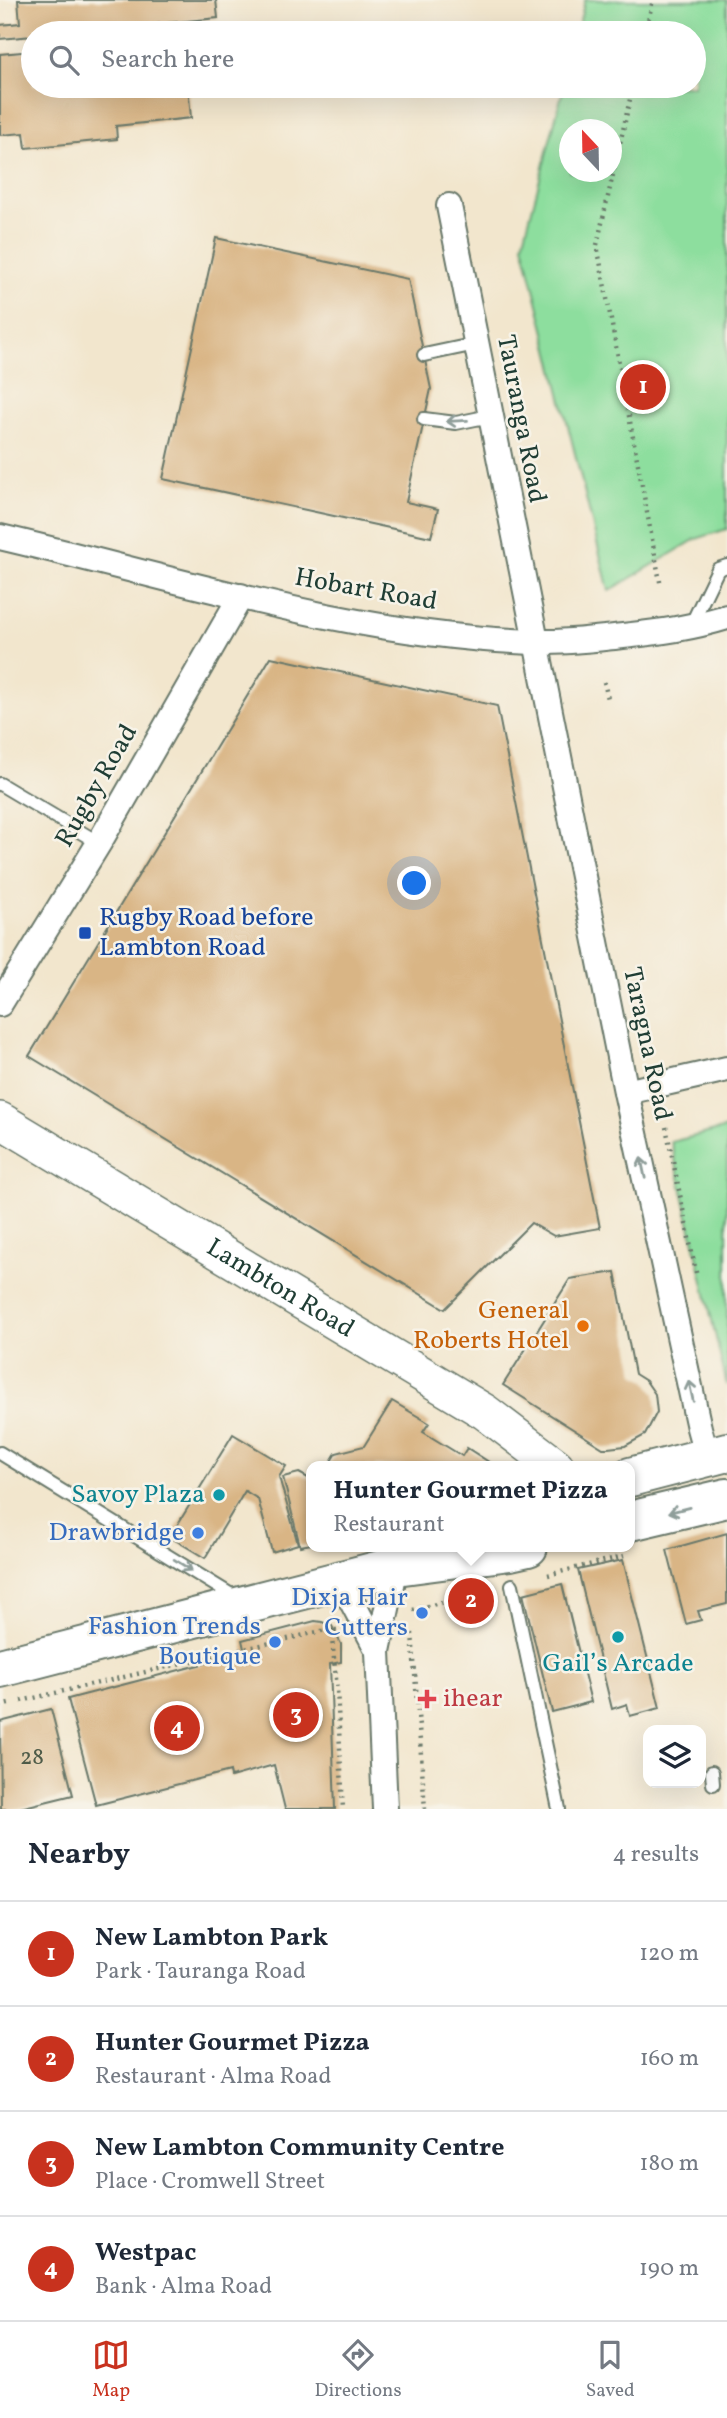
<!DOCTYPE html>
<meta charset="utf-8">
<style>
:root{--surface:#fff;--page:#f6f6f7;--text:#1f2937;--muted:#747a83;--line:#e0e1e3;--accent:#c8321e}
body{margin:0;font-family:Vollkorn,serif;background:var(--page);color:var(--text)}
.controls{position:absolute;right:21px;bottom:21px;display:grid;overflow:hidden;border-radius:14px;box-shadow:0 7px 28px #0002}
.controls button{width:63px;height:63px;display:grid;place-items:center;padding:0;border:0;border-bottom:2px solid var(--line);background:var(--surface);color:var(--text);font:35px sans-serif}
.compass{position:absolute;left:559px;top:119px;width:63px;height:63px;border-radius:50%;background:var(--surface);box-shadow:0 7px 28px #0002;rotate:338deg}
.you{position:absolute;left:415px;top:884px;width:24px;height:24px;margin:-18px;border:5px solid #fff;border-radius:50%;background:#1a73e8;box-shadow:0 0 0 10px #1a73e833}
.badge{display:grid;place-items:center;width:46px;height:46px;border-radius:50%;background:var(--accent);color:#fff;font-size:23px;font-weight:700}
.pin{position:absolute;translate:-50% -50%;border:4px solid #fff;box-shadow:0 2px 7px #0006}
.popup{position:absolute;left:306px;top:1461px;width:329px;height:91px;box-sizing:border-box;display:grid;place-content:center;border-radius:14px;background:var(--surface);filter:drop-shadow(0 2px 5px #0005);font-size:23px;white-space:nowrap;color:var(--muted)}
.popup b{font-size:26px;color:var(--text)}
.popup::after{content:'';position:absolute;left:50%;top:100%;margin-left:-14px;border:14px solid transparent;border-top-color:var(--surface)}
.list{margin:0;padding:0;list-style:none}
h2{display:flex;justify-content:space-between;align-items:center;height:91px;margin:0;padding:0 28px;font-size:30px}
h2 small{font-size:23px;font-weight:400;color:var(--muted)}
.list li{display:grid;grid-template-columns:46px 1fr auto;gap:21px;align-items:center;box-sizing:border-box;height:105px;padding:0 28px;border-top:2px solid var(--line)}
.list b{display:block;font-size:26px;white-space:nowrap}
.list p{margin:0;font-size:23px;white-space:nowrap;color:var(--muted)}
.list em{font-size:23px;font-style:normal;color:var(--muted)}
.icon{flex:none;width:38px;height:38px;fill:none;stroke:currentColor;stroke-width:2;stroke-linecap:round;stroke-linejoin:round}
.map{position:relative;flex:none;width:727px;height:1809px;overflow:hidden}
.search{position:absolute;background:var(--surface);box-shadow:0 7px 28px #0002;left:21px;right:21px;top:21px;height:77px;display:flex;align-items:center;gap:18px;box-sizing:border-box;padding:0 24px;border-radius:38px;color:var(--muted);font-size:26px}
.sheet{height:511px;background:var(--surface)}
nav{display:flex;justify-content:space-around;align-items:center;box-sizing:border-box;height:98px;border-top:2px solid var(--line);background:var(--surface);font-size:19px;color:var(--muted)}
nav a{display:grid;justify-items:center;gap:4px}
nav .on{color:var(--accent)}
.map>svg:first-child{display:block}
.green{fill:#8dde9e;stroke:#568e69;stroke-width:2;fill-rule:evenodd}
.building{fill:#d9b585}
.lines{fill:none;stroke-linecap:round;stroke-linejoin:round}
.service-casing{stroke:#69786a;stroke-width:16}
.minor-casing{stroke:#69786a;stroke-width:28}
.secondary-casing{stroke:#69786a;stroke-width:38}
.primary-casing{stroke:#69786a;stroke-width:42}
.path{stroke:#69786a;stroke-width:4.5;stroke-dasharray:2 5;stroke-linecap:butt}
.service{stroke:#fff;stroke-width:12}
.minor{stroke:#fff;stroke-width:24}
.secondary{stroke:#fff;stroke-width:35}
.primary{stroke:#fff;stroke-width:38}
.oneway{stroke:#8f9e9a}
.transit-dot{fill:#1a4fb4;stroke:#f7f3e8;stroke-width:2.5}
.food-dot{fill:#e8710a;stroke:#f7f3e8;stroke-width:2.5}
.culture-dot{fill:#0f9aa8;stroke:#f7f3e8;stroke-width:2.5}
.shop-dot{fill:#3f7fe0;stroke:#f7f3e8;stroke-width:2.5}
.health-dot{fill:#e0444e;stroke:#f7f3e8;stroke-width:2.5}
.labels{text-anchor:middle;dominant-baseline:central;stroke-width:5;stroke-linejoin:round;paint-order:stroke}
.number-label{font-size:23px;fill:#4e5b48}
.street-label{font-size:26px;fill:#1f3d34;stroke:#f7f3e8}
.transit-label{font-size:26px;fill:#164399;stroke:#f7f3e8;text-anchor:start}
.food-label{font-size:26px;fill:#c56008;stroke:#f7f3e8;text-anchor:end}
.culture-label{font-size:26px;fill:#0d838f;stroke:#f7f3e8;text-anchor:end}
.shop-label{font-size:26px;fill:#366cbe;stroke:#f7f3e8;text-anchor:end}
.health-label{font-size:26px;fill:#be3a42;stroke:#f7f3e8;text-anchor:start}
</style>
<div class="map">
<svg width="727" height="1809" viewBox="0 0 727 1809">
<rect width="100%" height="100%" fill="#f7f3e8"/>
<filter id="ink" filterUnits="userSpaceOnUse"><feTurbulence type="fractalNoise" baseFrequency=".0143" numOctaves="2"/><feDisplacementMap in="SourceGraphic" scale="14" xChannelSelector="R" yChannelSelector="G"/><feConvolveMatrix kernelMatrix="1 2 1 2 8 2 1 2 1" color-interpolation-filters="sRGB"/></filter>
<filter id="wash" filterUnits="userSpaceOnUse"><feTurbulence type="fractalNoise" baseFrequency=".00686" numOctaves="4" result="noise"/><feDisplacementMap in="SourceGraphic" scale="28" xChannelSelector="R" yChannelSelector="G"/><feGaussianBlur stdDeviation="1.57" result="paint"/><feColorMatrix in="noise" values="0 0 0 0 0 0 0 0 0 0 0 0 0 0 0 0 0 1.4 0 .05"/><feComposite in="paint" operator="in"/></filter>
<g filter="url(#wash)">
<rect width="100%" height="100%" fill="#f2e6cd"/>
<g class="green">
<path d="M 585,0 L 727,0 L 727,529 L 696,539 L 609,591 L 523,244 L 564,86 L 694,86 L 694,33 L 577,33 ZM 570,130 L 612,130 L 612,172 L 570,172 Z"/>
<path d="M 727,1128 L 727,1386 L 671,1142 Z"/>
</g>
<g id="blocks">
<g class="building">
<path d="M 18,0 L 216,0 L 218,18 L 62,33 L 33,33 L 33,36 L 0,39 L 0,25 L 20,23 Z"/>
<path d="M 33,51 L 33,86 L 188,86 L 191,118 L 116,126 L 117,139 L 26,148 L 24,133 L 0,135 L 0,54 Z"/>
<path d="M 216,238 L 408,279 L 431,389 L 406,502 L 438,509 L 431,537 L 163,479 Z"/>
<path d="M 271,657 L 497,706 L 600,1228 L 554,1236 L 531,1223 L 445,1309 L 29,1056 Z"/>
<path d="M 615,1272 L 635,1374 L 646,1381 L 655,1394 L 657,1412 L 645,1435 L 625,1446 L 608,1448 L 603,1448 L 503,1385 L 570,1279 Z"/>
<path d="M 392,1401 L 429,1423 L 423,1432 L 462,1456 L 467,1448 L 495,1466 L 328,1466 L 336,1453 L 364,1446 Z"/>
<path d="M 233,1434 L 286,1466 L 279,1477 L 298,1544 L 272,1552 L 258,1499 L 245,1491 L 205,1558 L 170,1537 Z"/>
<path d="M 299,1473 L 312,1480 L 312,1544 L 300,1546 L 283,1477 Z"/>
<path d="M 727,1533 L 727,1604 L 698,1611 L 701,1620 L 686,1624 L 667,1550 Z"/>
<path d="M 623,1560 L 660,1708 L 630,1716 L 627,1704 L 612,1709 L 578,1570 Z"/>
<path d="M 562,1584 L 591,1702 L 552,1712 L 523,1594 Z"/>
<path d="M 315,1621 L 322,1622 L 332,1626 L 341,1644 L 341,1662 L 330,1664 L 335,1809 L 285,1809 L 274,1765 L 231,1777 L 230,1771 L 96,1805 L 68,1699 L 245,1653 L 242,1640 Z"/>
<path d="M 51,1709 L 73,1795 L 16,1809 L 1,1809 L 0,1722 Z"/>
</g>
</g>
</g>
<g filter="url(#ink)">
<use href="#blocks" fill-opacity="0" stroke="#69786a" stroke-width="2"/>
<g class="lines">
<g class="service-casing">
<g id="service">
<path d="M 424,355 L 476,344"/>
<path d="M 424,419 L 456,423 L 490,416"/>
<path d="M 691,625 L 718,569 L 727,566"/>
<path d="M 0,784 L 99,843"/>
<path d="M 0,1453 L 238,1599"/>
<path d="M 512,1585 L 559,1809"/>
<path d="M 712,1772 L 713,1784"/>
</g>
</g>
<g class="minor-casing">
<g id="minor">
<path d="M 449,206 L 626,1092 L 699,1428 L 707,1457"/>
<path d="M 0,537 C 176,578 352,636 534,642 C 563,643 594,639 623,636 C 661,632 691,628 727,617"/>
<path d="M 0,1004 L 99,843 L 241,596"/>
<path d="M 626,1092 L 727,1069"/>
<path d="M 341,1581 L 378,1651"/>
<path d="M 385,1809 L 378,1651 L 396,1566"/>
</g>
</g>
<g class="secondary-casing">
<g id="secondary">
<path id="s1" d="M 0,1120 L 485,1412 L 556,1466"/>
</g>
</g>
<g class="primary-casing">
<g id="primary">
<path d="M 630,1477 L 727,1452"/>
<path d="M 630,1521 L 727,1498"/>
<path d="M 0,1668 L 396,1566 L 510,1551 L 528,1547"/>
</g>
</g>
<g class="path">
<path d="M 645,33 L 653,0"/>
<path d="M 633,86 L 597,245 L 661,587"/>
<path d="M 604,682 L 608,699"/>
<path d="M 666,1127 L 697,1277"/>
<path d="M 548,1575 L 624,1556"/>
<path d="M 413,1610 L 485,1591"/>
<path d="M 331,1629 L 337,1688 L 343,1809"/>
<path d="M 412,1633 L 425,1809"/>
<path d="M 21,1701 L 326,1630 L 337,1630"/>
<path d="M 0,1706 L 13,1703"/>
</g>
<use href="#service" class="service"/>
<use href="#minor" class="minor"/>
<use href="#secondary" class="secondary"/>
<use href="#primary" class="primary"/>
</g>
<defs><path id="oneway-shaft" d="M-6 0H5M1.5-3L5.5 0L1.5 3" fill="none" stroke-width="1.6" stroke-linecap="round" stroke-linejoin="round" transform="scale(1.75)"/></defs>
<g class="oneway">
<use href="#oneway-shaft" transform="translate(457 421) rotate(177)"/>
<use href="#oneway-shaft" transform="translate(643 1168) rotate(-102)"/>
<use href="#oneway-shaft" transform="translate(691 1391) rotate(-102)"/>
<use href="#oneway-shaft" transform="translate(679 1510) rotate(166)"/>
<use href="#oneway-shaft" transform="translate(183 1565) rotate(32)"/>
</g>
</g>
<rect class="transit-dot" x="78" y="926" width="14" height="14" rx="3.5"/>
<circle class="food-dot" cx="583" cy="1326" r="7"/>
<g class="culture-dot">
<circle cx="219" cy="1495" r="7"/>
<circle cx="618" cy="1637" r="7"/>
</g>
<g class="shop-dot">
<circle cx="198" cy="1533" r="7"/>
<circle cx="422" cy="1613" r="7"/>
<circle cx="275" cy="1642" r="7"/>
</g>
<path class="health-dot" d="M423.5 1688.5h7v7h7v7h-7v7h-7v-7h-7v-7h7z"/>
<g class="labels">
<g class="number-label">
<text x="32" y="1758">28</text>
</g>
<g class="street-label">
<text transform="translate(521 419) rotate(79)">Tauranga Road</text>
<text transform="translate(366 590) rotate(10)">Hobart Road</text>
<text transform="translate(97 786) rotate(-60)">Rugby Road</text>
<text transform="translate(647 1044) rotate(78)">Taragna Road</text>
<text stroke="none"><textPath href="#s1" startOffset="327">Lambton Road</textPath></text>
</g>
<g class="transit-label">
<text x="99" y="918">Rugby Road before<tspan x="99" dy="30">Lambton Road</tspan></text>
</g>
<g class="food-label">
<text x="569" y="1311">General<tspan x="569" dy="30">Roberts Hotel</tspan></text>
</g>
<g class="culture-label">
<text x="205" y="1495">Savoy Plaza</text>
<text x="618" y="1664" text-anchor="middle">Gail’s Arcade</text>
</g>
<g class="shop-label">
<text x="184" y="1533">Drawbridge</text>
<text x="408" y="1598">Dixja Hair<tspan x="408" dy="30">Cutters</tspan></text>
<text x="261" y="1627">Fashion Trends<tspan x="261" dy="30">Boutique</tspan></text>
</g>
<g class="health-label">
<text x="443" y="1699">ihear</text>
</g>
</g>
</svg>
<div class="controls">
<button><svg class="icon" aria-label="layers" viewBox="0 0 24 24"><path d="M12 4l9 5-9 5-9-5zM3 14l9 5 9-5"/></svg></button>
</div>
<svg class="compass" viewBox="-18 -18 36 36"><path d="M0-13l5 13h-10z" fill="#e53935"/><path d="M0 13l5-13h-10z" fill="#747a83"/></svg>
<div class="you"></div>
<div class="pin badge" style="left:643px;top:387px">1</div>
<div class="pin badge" style="left:471px;top:1601px">2</div>
<div class="popup"><b>Hunter Gourmet Pizza</b>Restaurant</div>
<div class="pin badge" style="left:296px;top:1715px">3</div>
<div class="pin badge" style="left:177px;top:1728px">4</div>
<div class="search"><svg class="icon" aria-label="search" viewBox="0 0 24 24"><circle cx="10" cy="10" r="6"/><path d="M15 15l6 6"/></svg>Search here</div>
</div>
<section class="sheet">
<h2>Nearby<small>4 results</small></h2>
<ul class="list">
<li><span class="badge">1</span><div><b>New Lambton Park</b><p>Park · Tauranga Road</p></div><em>120 m</em></li>
<li><span class="badge">2</span><div><b>Hunter Gourmet Pizza</b><p>Restaurant · Alma Road</p></div><em>160 m</em></li>
<li><span class="badge">3</span><div><b>New Lambton Community Centre</b><p>Place · Cromwell Street</p></div><em>180 m</em></li>
<li><span class="badge">4</span><div><b>Westpac</b><p>Bank · Alma Road</p></div><em>190 m</em></li>
</ul>
</section>
<nav>
<a class="on"><svg class="icon" aria-label="map" viewBox="0 0 24 24"><path d="M3 6l6-2 6 2 6-2v14l-6 2-6-2-6 2zM9 4v14M15 6v14"/></svg>Map</a>
<a><svg class="icon" aria-label="directions" viewBox="0 0 24 24"><path d="M12 3l9 9-9 9-9-9zM9 14v-3h6M13 9l2 2-2 2"/></svg>Directions</a>
<a><svg class="icon" aria-label="saved" viewBox="0 0 24 24"><path d="M7 4h10v16l-5-4-5 4z"/></svg>Saved</a>
</nav>
